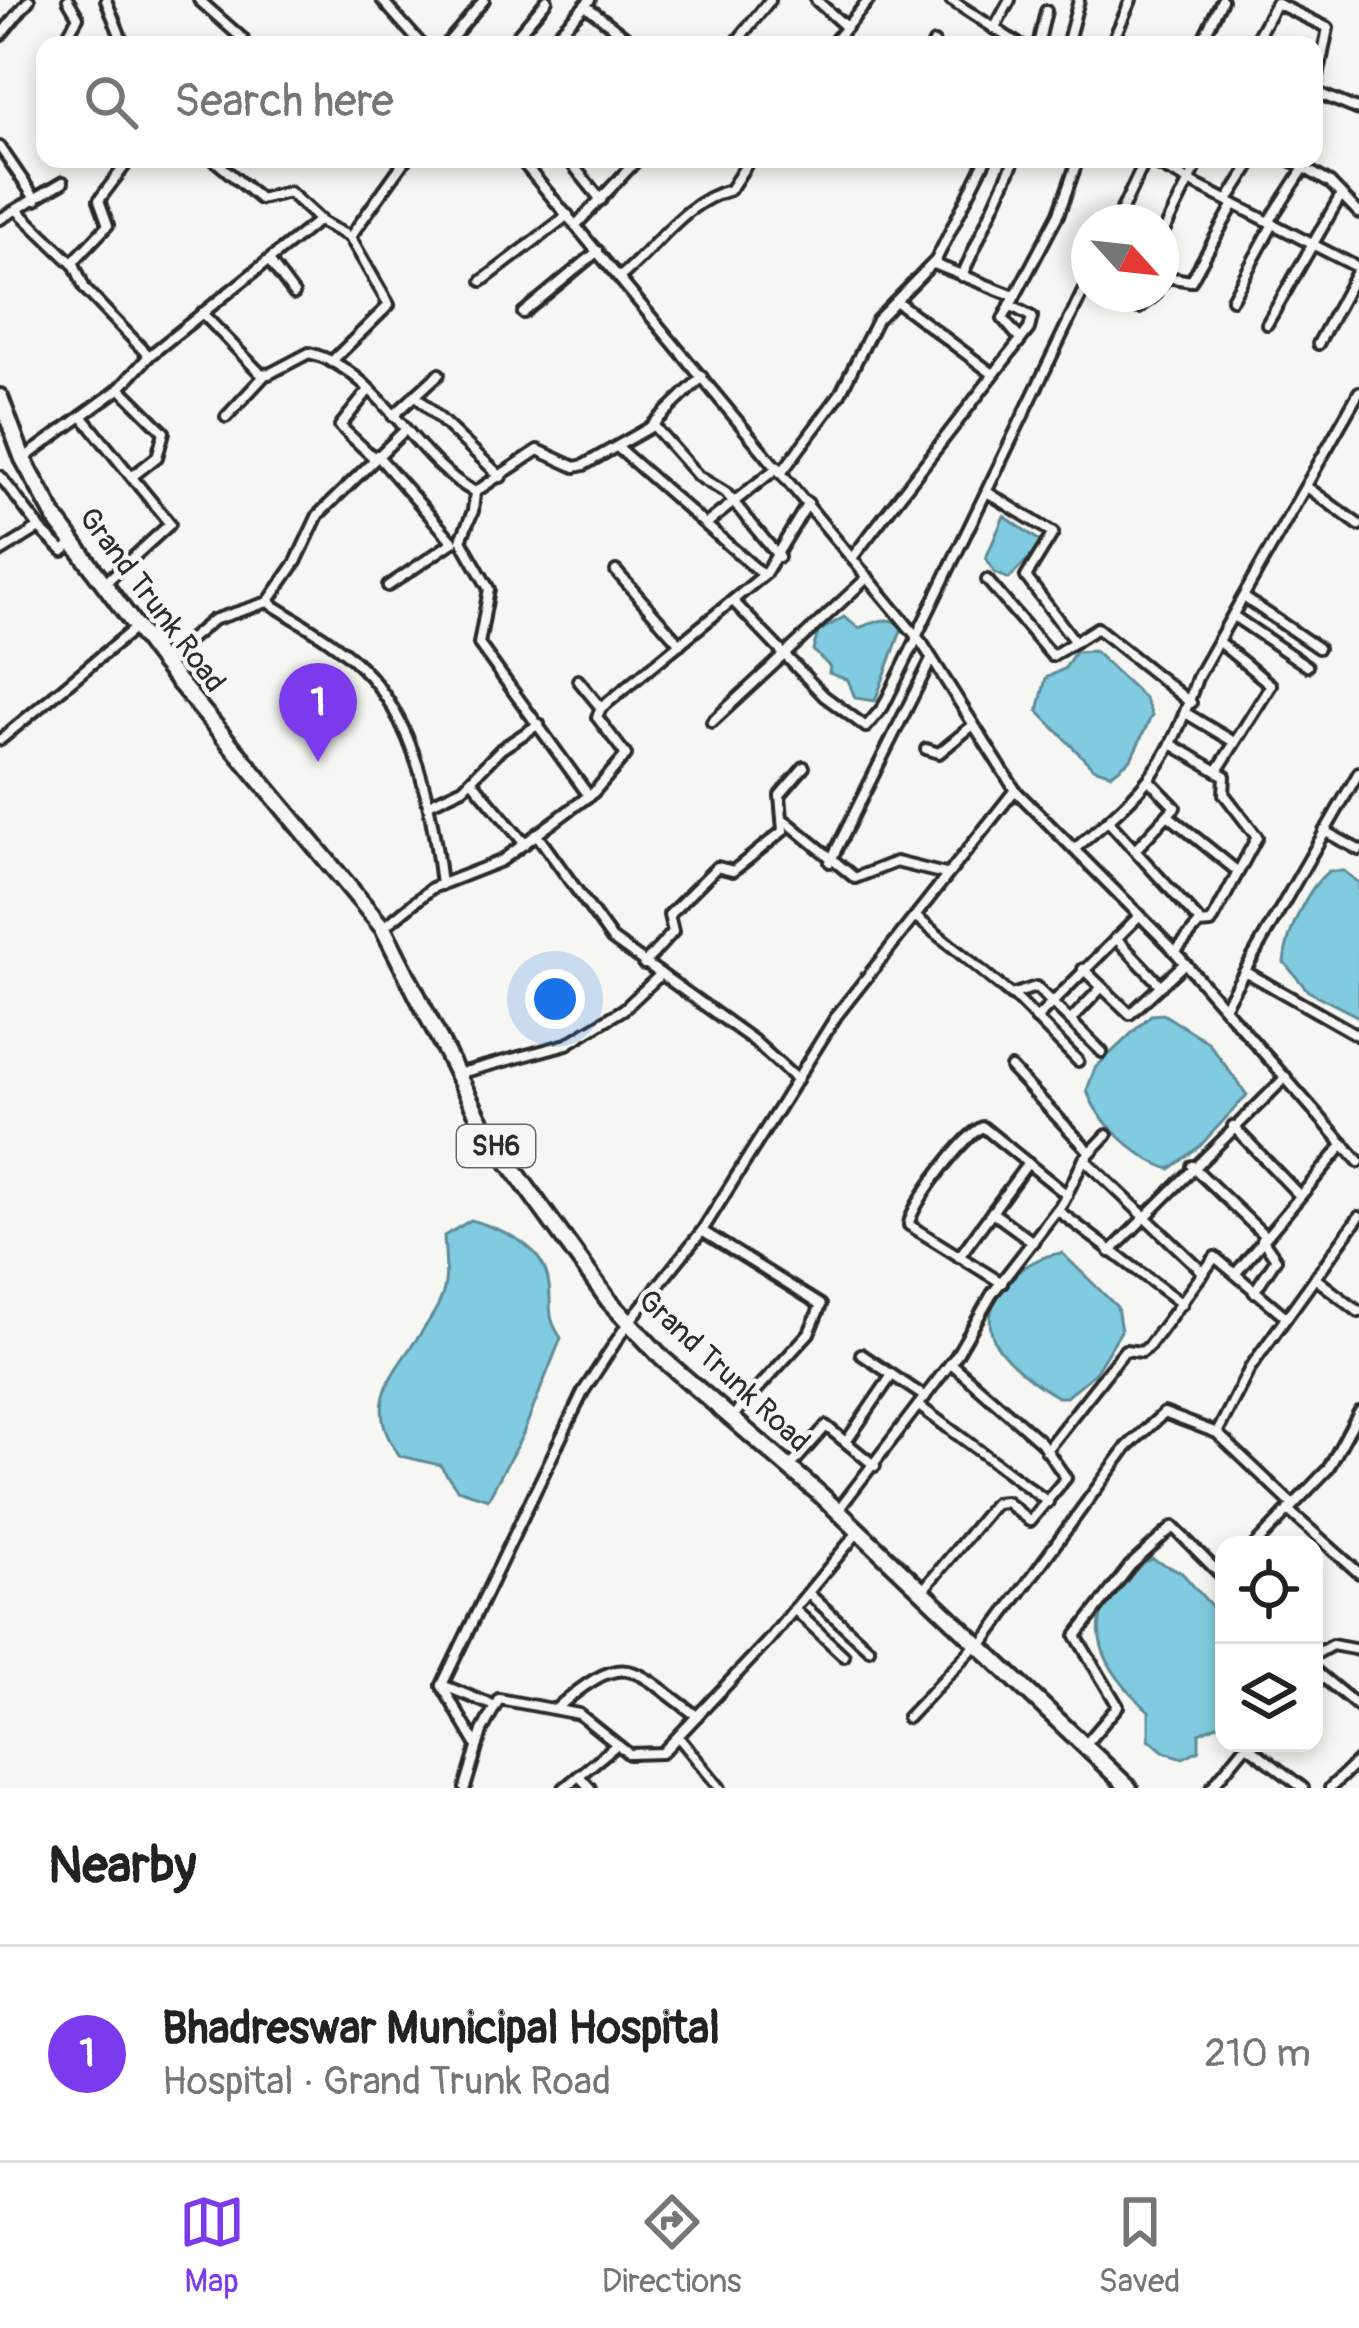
<!DOCTYPE html>
<meta charset="utf-8">
<style>
:root{--surface:#fff;--page:#f2f2f2;--text:#222;--muted:#767676;--line:#e0e0e0;--accent:#7c3aed}
body{margin:0;font-family:Pangolin,sans-serif;background:var(--page);color:var(--text)}
.controls{position:absolute;right:36px;bottom:36px;display:grid;overflow:hidden;border-radius:24px;box-shadow:0 6px 18px #0003}
.controls button{width:108px;height:108px;display:grid;place-items:center;padding:0;border:0;border-bottom:3px solid var(--line);background:var(--surface);color:var(--text);font:60px sans-serif}
.compass{position:absolute;left:1071px;top:204px;width:108px;height:108px;border-radius:50%;background:var(--surface);box-shadow:0 6px 18px #0003;rotate:117deg}
.you{position:absolute;left:555px;top:999px;width:42px;height:42px;margin:-30px;border:9px solid #fff;border-radius:50%;background:#1a73e8;box-shadow:0 0 0 18px #1a73e833}
.badge{display:grid;place-items:center;width:78px;height:78px;border-radius:50%;background:var(--accent);color:#fff;font-size:39px;font-weight:700}
.pin{position:absolute;translate:-50% -99px;filter:drop-shadow(0 3px 6px #0008)}
.pin::after{content:'';position:absolute;top:63px;width:42px;height:36px;background:inherit;clip-path:polygon(0 0,100% 0,50% 100%)}
.list{margin:0;padding:0;list-style:none}
h2{display:flex;justify-content:space-between;align-items:center;height:156px;margin:0;padding:0 48px;font-size:51px}
h2 small{font-size:39px;font-weight:400;color:var(--muted)}
.list li{display:grid;grid-template-columns:78px 1fr auto;gap:36px;align-items:center;box-sizing:border-box;height:216px;padding:0 48px;border-top:3px solid var(--line)}
.list b{display:block;font-size:45px;white-space:nowrap}
.list p{margin:0;font-size:39px;white-space:nowrap;color:var(--muted)}
.list em{font-size:39px;font-style:normal;color:var(--muted)}
.icon{flex:none;width:66px;height:66px;fill:none;stroke:currentColor;stroke-width:2;stroke-linecap:round;stroke-linejoin:round}
.map{position:relative;flex:none;width:1359px;height:1788px;overflow:hidden}
.search{position:absolute;background:var(--surface);box-shadow:0 6px 18px #0003;left:36px;right:36px;top:36px;height:132px;display:flex;align-items:center;gap:30px;box-sizing:border-box;padding:0 42px;border-radius:24px;color:var(--muted);font-size:45px}
.sheet{height:372px;background:var(--surface)}
nav{display:flex;justify-content:space-around;align-items:center;box-sizing:border-box;height:168px;border-top:3px solid var(--line);background:var(--surface);font-size:33px;color:var(--muted)}
nav a{display:grid;justify-items:center;gap:6px}
nav .on{color:var(--accent)}
.map>svg:first-child{display:block}
.water{fill:#80cbdf;stroke:#5e8b97;stroke-width:3}
.lines{fill:none;stroke-linecap:round;stroke-linejoin:round}
.minor-casing{stroke:#2b2b2b;stroke-width:16}
.primary-casing{stroke:#2b2b2b;stroke-width:22}
.minor{stroke:#f6f6f2;stroke-width:8}
.primary{stroke:#f6f6f2;stroke-width:14}
.labels{text-anchor:middle;dominant-baseline:central;stroke-width:9;stroke-linejoin:round;paint-order:stroke}
.shield{fill:#f6f6f2;stroke:#686867;stroke-width:3}
.shield-label{font-size:27px;font-weight:bold;fill:#2b2b2b}
.street-label{font-size:30px;fill:#2b2b2b;stroke:#f6f6f2}
</style>
<div class="map">
<svg width="1359" height="1788" viewBox="0 0 1359 1788">
<rect width="100%" height="100%" fill="#f6f6f2"/>
<filter id="ink" filterUnits="userSpaceOnUse"><feTurbulence type="fractalNoise" baseFrequency=".00833" numOctaves="2"/><feDisplacementMap in="SourceGraphic" scale="24" xChannelSelector="R" yChannelSelector="G"/><feConvolveMatrix kernelMatrix="1 2 1 2 8 2 1 2 1" color-interpolation-filters="sRGB"/></filter>
<g filter="url(#ink)">
<g class="water">
<path d="M 1004,516 L 1043,543 L 1009,579 L 995,573 L 986,558 Z"/>
<path d="M 844,617 L 859,628 C 872,623 890,613 902,628 L 875,701 L 855,698 L 848,680 L 829,673 L 830,667 L 813,650 L 818,632 Z"/>
<path d="M 1094,651 L 1145,699 L 1152,715 L 1131,759 L 1112,774 L 1093,768 L 1038,711 L 1046,678 L 1065,668 L 1075,652 Z"/>
<path d="M 1329,871 L 1344,871 L 1359,883 L 1359,1017 L 1308,991 L 1284,962 C 1287,933 1306,889 1329,871 Z"/>
<path d="M 1163,1014 L 1208,1042 L 1247,1095 L 1200,1146 L 1170,1169 C 1140,1160 1096,1121 1087,1090 L 1095,1068 L 1151,1015 Z"/>
<path d="M 471,1220 C 504,1230 544,1245 549,1285 C 552,1309 546,1316 561,1338 L 522,1436 L 488,1499 L 457,1489 L 440,1465 L 400,1456 C 351,1392 416,1355 440,1301 C 449,1282 445,1257 444,1236 Z"/>
<path d="M 1062,1253 L 1117,1307 L 1121,1331 L 1095,1373 L 1066,1397 L 1058,1397 C 1040,1388 1002,1359 994,1340 C 976,1296 1025,1257 1062,1253 Z"/>
<path d="M 1152,1559 L 1181,1572 L 1224,1620 L 1224,1722 L 1199,1733 L 1199,1750 L 1183,1758 L 1164,1752 L 1149,1739 L 1149,1711 C 1113,1679 1078,1634 1115,1589 C 1126,1577 1137,1565 1152,1559 Z"/>
</g>
<g class="lines">
<g class="minor-casing">
<g id="minor">
<path d="M 106,0 L 124,45"/>
<path d="M 199,0 L 243,39"/>
<path d="M 382,0 L 422,45"/>
<path d="M 816,0 L 846,27"/>
<path d="M 951,0 L 1020,45"/>
<path d="M 585,5 L 636,45"/>
<path d="M 994,29 L 1010,0"/>
<path d="M 0,36 L 29,0"/>
<path d="M 62,45 L 78,17 L 68,0"/>
<path d="M 446,45 L 484,0"/>
<path d="M 509,45 L 547,0"/>
<path d="M 547,45 L 590,0"/>
<path d="M 734,45 L 770,0"/>
<path d="M 831,45 L 869,0"/>
<path d="M 933,45 L 934,43"/>
<path d="M 1038,45 L 1046,11"/>
<path d="M 1067,45 L 1079,0"/>
<path d="M 1111,45 L 1131,0"/>
<path d="M 1200,45 L 1222,0"/>
<path d="M 1253,45 L 1276,3 L 1328,28 L 1314,97"/>
<path d="M 1315,92 L 1359,110"/>
<path d="M 0,147 L 36,200"/>
<path d="M 213,159 L 260,199 L 289,192 L 323,223 L 350,237"/>
<path d="M 520,159 L 922,643 L 1015,790 L 1169,945 L 1359,1162"/>
<path d="M 568,159 L 601,200"/>
<path d="M 1146,159 L 1359,268"/>
<path d="M 1289,159 L 1330,183 L 1359,213"/>
<path d="M 1228,200 L 1254,159"/>
<path d="M 18,211 L 75,266 L 85,289 L 149,356"/>
<path d="M 0,219 L 63,182"/>
<path d="M 1116,222 L 1146,159"/>
<path d="M 1269,222 L 1304,168"/>
<path d="M 576,225 L 638,159"/>
<path d="M 1161,237 L 1200,159"/>
<path d="M 270,262 L 294,294"/>
<path d="M 72,263 L 108,225 L 99,200 L 130,159"/>
<path d="M 934,264 L 1014,296"/>
<path d="M 962,276 L 1015,159"/>
<path d="M 620,277 C 657,247 683,202 730,190 L 750,159"/>
<path d="M 482,281 L 568,215"/>
<path d="M 1161,285 L 1167,277 L 1191,281 L 1234,204"/>
<path d="M 1105,294 L 1139,308 L 1156,294"/>
<path d="M 1232,299 L 1273,224"/>
<path d="M 896,301 L 993,374"/>
<path d="M 202,313 L 260,373 L 269,374 L 309,353 C 380,370 413,460 475,492 L 538,450 L 575,467 L 584,465 L 649,428 L 702,377"/>
<path d="M 523,313 L 598,251"/>
<path d="M 1267,324 L 1341,195"/>
<path d="M 1020,339 L 1003,319 L 1059,213 L 1078,159"/>
<path d="M 1318,344 L 1359,268"/>
<path d="M 331,362 L 389,305 L 350,237 L 406,159"/>
<path d="M 120,388 L 164,432 L 157,457 L 134,475"/>
<path d="M 368,391 L 340,426 L 374,458"/>
<path d="M 415,395 L 501,477"/>
<path d="M 82,416 L 170,524 L 105,583"/>
<path d="M 393,416 L 439,374"/>
<path d="M 226,417 L 265,375"/>
<path d="M 653,425 L 698,476 L 726,493 L 779,557"/>
<path d="M 617,447 L 763,575"/>
<path d="M 377,455 L 453,542"/>
<path d="M 23,459 L 119,389 L 149,356 L 319,220"/>
<path d="M 782,472 L 840,394 L 877,320 L 936,260 L 986,159"/>
<path d="M 0,476 L 39,527"/>
<path d="M 1307,487 L 1359,525"/>
<path d="M 987,492 L 1053,533 L 1026,577 L 1075,642"/>
<path d="M 475,493 L 473,511 L 461,540 L 489,589 L 479,644 L 589,796"/>
<path d="M 706,524 L 778,467"/>
<path d="M 0,552 L 39,528 L 63,551 L 72,544"/>
<path d="M 852,558 L 1029,329 L 1032,317 L 1010,305"/>
<path d="M 616,571 L 680,644"/>
<path d="M 987,580 L 1052,656 L 1097,628 L 1191,703"/>
<path d="M 388,586 L 453,542"/>
<path d="M 1245,598 L 1318,648"/>
<path d="M 733,601 L 824,696 L 866,727 L 883,707 L 917,638"/>
<path d="M 268,602 C 299,622 335,641 361,667 C 416,720 433,812 441,885"/>
<path d="M 1235,617 L 1307,666"/>
<path d="M 916,637 L 1089,279"/>
<path d="M 164,661 L 213,620 L 268,602 L 296,562 L 318,515 L 405,430"/>
<path d="M 578,680 L 601,708"/>
<path d="M 1189,715 L 1234,742"/>
<path d="M 712,722 L 868,577"/>
<path d="M 0,740 L 135,628"/>
<path d="M 1173,745 L 1225,776 L 1224,794 L 1257,837 L 1211,923 L 1199,924 L 1175,952"/>
<path d="M 926,749 L 939,753 L 972,726"/>
<path d="M 1217,771 L 1271,685 L 1220,643"/>
<path d="M 472,781 L 525,844"/>
<path d="M 429,804 L 463,788 L 501,749 L 539,724"/>
<path d="M 1169,816 L 1237,871"/>
<path d="M 1108,821 L 1201,923"/>
<path d="M 787,822 L 855,878 L 896,862 L 945,874"/>
<path d="M 1324,831 L 1359,850"/>
<path d="M 537,835 L 612,939 L 753,1040 L 797,1080"/>
<path d="M 1077,847 C 1149,786 1167,768 1197,678 L 1359,392"/>
<path d="M 1135,850 L 1175,807 L 1150,781"/>
<path d="M 830,862 L 931,660"/>
<path d="M 916,917 L 1011,995 L 1036,987 L 1102,1052"/>
<path d="M 383,928 L 432,888 L 501,861 L 594,792 L 626,755 L 597,717 L 601,708 L 765,574 L 808,503"/>
<path d="M 1116,938 L 1161,986"/>
<path d="M 644,964 L 673,932 L 669,915 L 717,867 L 733,871 L 783,831 L 780,795 L 804,767"/>
<path d="M 1083,969 L 1130,1014 L 1185,963"/>
<path d="M 1248,973 L 1359,1036"/>
<path d="M 1014,996 L 1078,1061"/>
<path d="M 1224,1007 L 1359,772"/>
<path d="M 1036,1019 L 1140,915"/>
<path d="M 1071,1020 L 1101,988"/>
<path d="M 1011,1068 L 1090,1152"/>
<path d="M 457,1074 L 567,1044 L 624,1009 L 661,974"/>
<path d="M 1233,1126 L 1299,1195"/>
<path d="M 1084,1159 L 1204,1273"/>
<path d="M 1192,1166 L 1264,1235"/>
<path d="M 1057,1210 L 1182,1304"/>
<path d="M 992,1212 L 1033,1242"/>
<path d="M 702,1231 L 821,1305 L 809,1333 L 731,1418"/>
<path d="M 1110,1252 L 1286,1077"/>
<path d="M 959,1257 L 1028,1163"/>
<path d="M 1236,1273 L 1344,1144"/>
<path d="M 1315,1278 L 1359,1312"/>
<path d="M 1002,1283 L 909,1225 C 909,1207 966,1132 983,1127 L 1067,1195"/>
<path d="M 1254,1292 L 1276,1259 L 1262,1239"/>
<path d="M 861,1354 L 925,1397"/>
<path d="M 919,1406 L 1048,1502"/>
<path d="M 1217,1433 L 1250,1368 L 1359,1217"/>
<path d="M 846,1442 L 892,1375"/>
<path d="M 1046,1450 L 1125,1350 L 1142,1352 L 1149,1346 L 1215,1257 L 1286,1317"/>
<path d="M 789,1468 L 826,1426 L 875,1466"/>
<path d="M 838,1510 L 956,1356 L 992,1294 L 1063,1202 L 1084,1159 L 1107,1135"/>
<path d="M 1288,1510 L 1359,1573"/>
<path d="M 1255,1545 L 1328,1469 L 1359,1412"/>
<path d="M 923,1590 L 995,1503 L 1006,1502 L 1030,1521 L 1066,1478 L 1041,1442 L 951,1363"/>
<path d="M 808,1593 L 869,1649"/>
<path d="M 794,1609 L 844,1656"/>
<path d="M 981,1646 L 1127,1447 L 1164,1413 L 1217,1433 L 1293,1505"/>
<path d="M 1314,1655 L 1332,1645 L 1359,1650"/>
<path d="M 1314,1670 L 1359,1707"/>
<path d="M 442,1686 L 477,1746"/>
<path d="M 492,1705 L 442,1685 L 583,1392 L 628,1323 L 702,1231 L 837,1015 L 1015,790"/>
<path d="M 559,1706 C 627,1649 631,1667 697,1716"/>
<path d="M 907,1718 L 977,1644"/>
<path d="M 680,1739 L 720,1788"/>
<path d="M 1085,1745 L 1118,1706 L 1076,1636 L 1130,1566 L 1173,1527 L 1224,1578"/>
<path d="M 1247,1745 L 1303,1788"/>
<path d="M 579,1776 L 590,1788"/>
<path d="M 465,1788 L 482,1731 L 499,1699 L 579,1714 L 629,1754 L 662,1753 L 768,1641 L 858,1532"/>
<path d="M 564,1788 L 615,1746"/>
<path d="M 1211,1788 L 1247,1744"/>
<path d="M 1330,1788 L 1359,1760"/>
</g>
</g>
<g class="primary-casing">
<path id="primary" d="M 0,397 L 23,459 L 56,519 L 162,662 L 383,928 L 486,1131 L 609,1301 L 663,1359 L 822,1496 L 1129,1788"/>
</g>
<use href="#minor" class="minor"/>
<use href="#primary" class="primary"/>
</g>
</g>
<g class="labels">
<rect class="shield" x="457" y="1125" width="78" height="42" rx="9"/>
<g class="shield-label">
<text x="496" y="1146">SH6</text>
</g>
<g class="street-label">
<text transform="translate(152 600) rotate(53)">Grand Trunk Road</text>
<text transform="translate(724 1371) rotate(43)">Grand Trunk Road</text>
</g>
</g>
</svg>
<div class="controls">
<button><svg class="icon" aria-label="locate" viewBox="0 0 24 24"><circle cx="12" cy="12" r="6"/><path d="M12 2v4M12 18v4M2 12h4M18 12h4"/></svg></button>
<button><svg class="icon" aria-label="layers" viewBox="0 0 24 24"><path d="M12 4l9 5-9 5-9-5zM3 14l9 5 9-5"/></svg></button>
</div>
<svg class="compass" viewBox="-18 -18 36 36"><path d="M0-13l5 13h-10z" fill="#e53935"/><path d="M0 13l5-13h-10z" fill="#767676"/></svg>
<div class="you"></div>
<div class="pin badge" style="left:318px;top:762px">1</div>
<div class="search"><svg class="icon" aria-label="search" viewBox="0 0 24 24"><circle cx="10" cy="10" r="6"/><path d="M15 15l6 6"/></svg>Search here</div>
</div>
<section class="sheet">
<h2>Nearby<small></small></h2>
<ul class="list">
<li><span class="badge">1</span><div><b>Bhadreswar Municipal Hospital</b><p>Hospital · Grand Trunk Road</p></div><em>210 m</em></li>
</ul>
</section>
<nav>
<a class="on"><svg class="icon" aria-label="map" viewBox="0 0 24 24"><path d="M3 6l6-2 6 2 6-2v14l-6 2-6-2-6 2zM9 4v14M15 6v14"/></svg>Map</a>
<a><svg class="icon" aria-label="directions" viewBox="0 0 24 24"><path d="M12 3l9 9-9 9-9-9zM9 14v-3h6M13 9l2 2-2 2"/></svg>Directions</a>
<a><svg class="icon" aria-label="saved" viewBox="0 0 24 24"><path d="M7 4h10v16l-5-4-5 4z"/></svg>Saved</a>
</nav>
